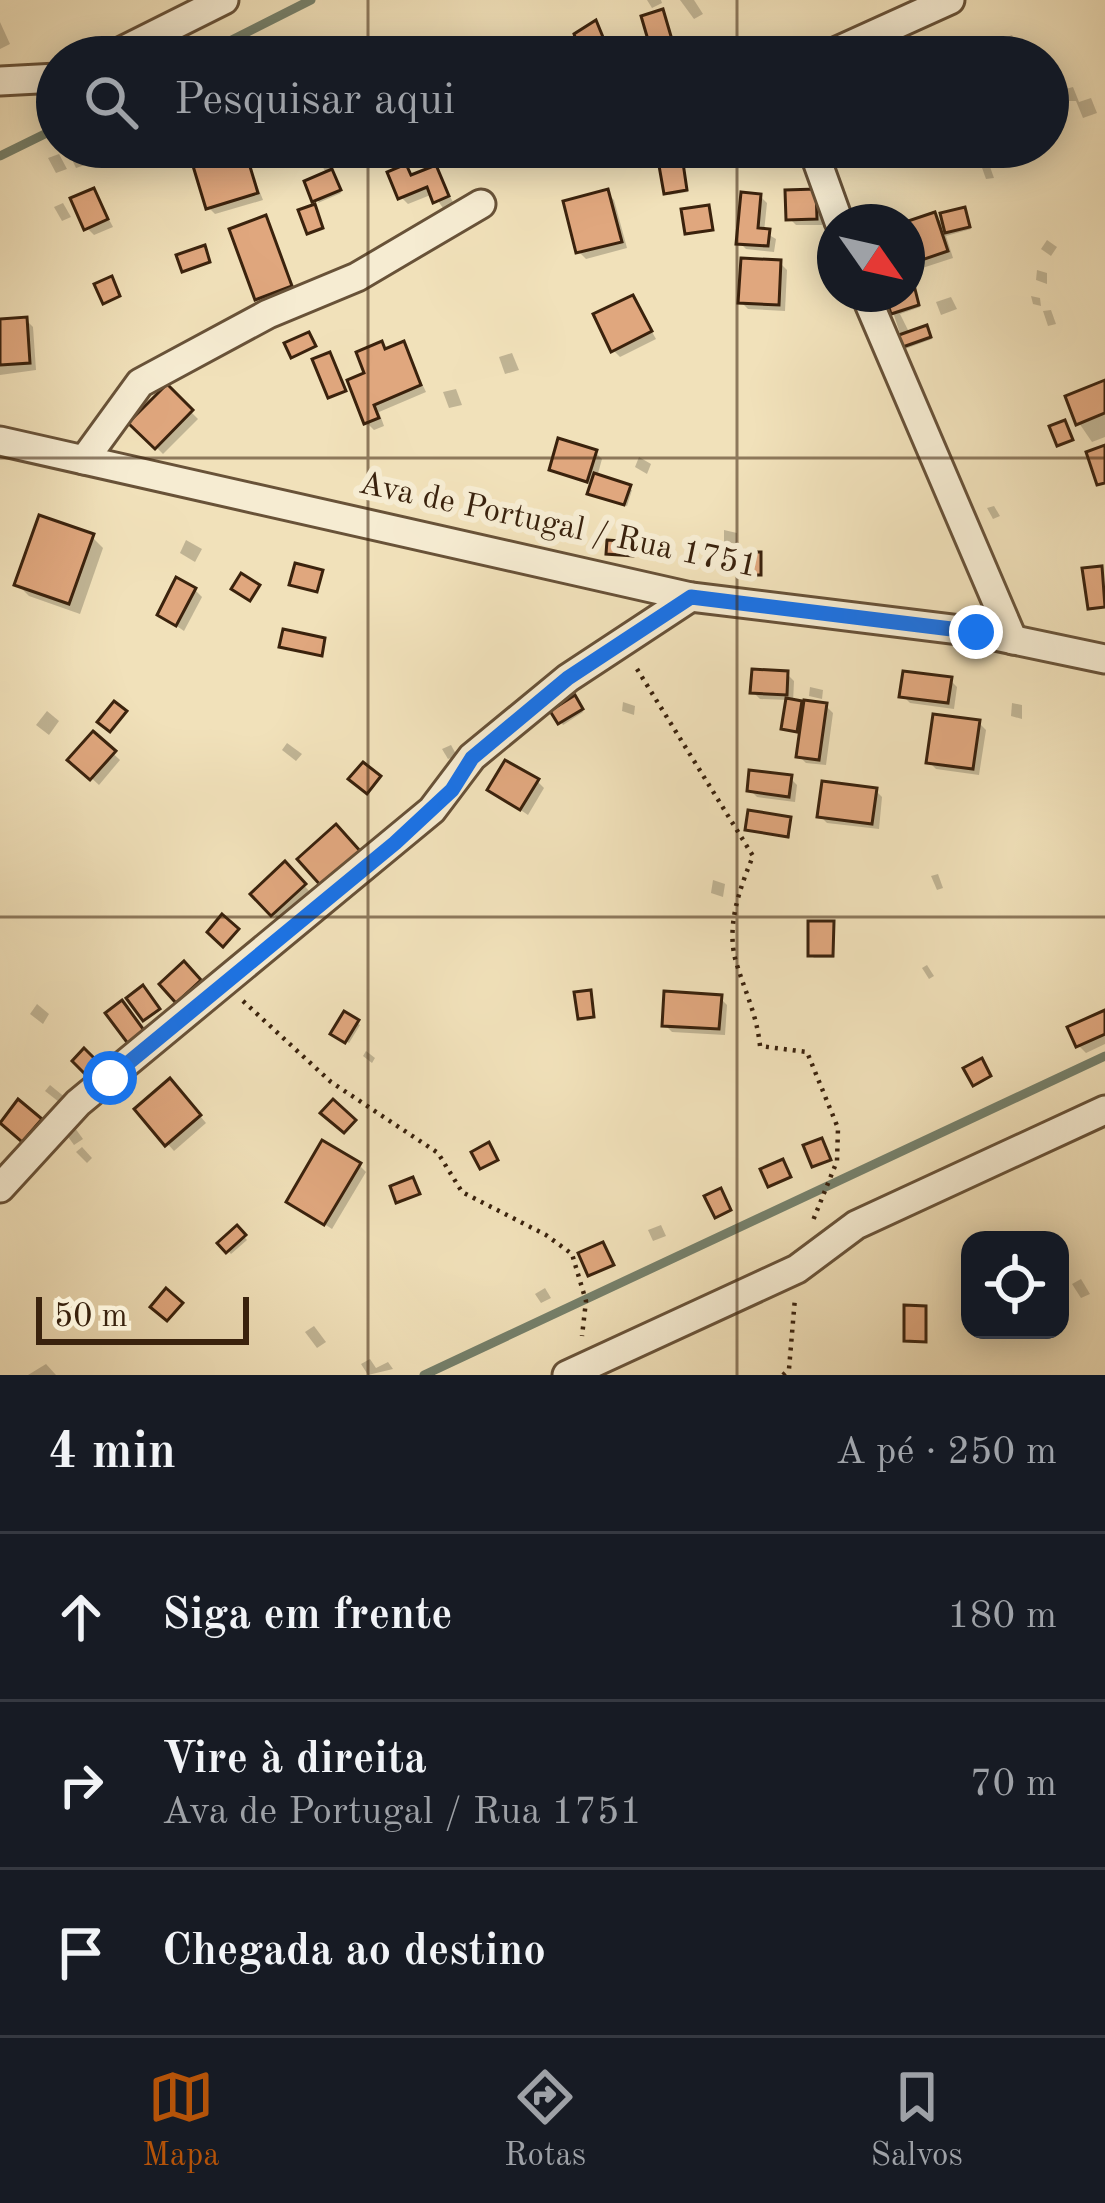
<!DOCTYPE html>
<html lang="pt">
<meta charset="utf-8">
<style>
:root{--surface:#171b24;--page:#20242c;--text:#f1f3f6;--muted:#9ea1a6;--line:#363941;--accent:#b45309}
body{margin:0;font-family:"Old Standard TT",serif;background:var(--page);color:var(--text)}
.controls{position:absolute;right:36px;bottom:36px;display:grid;overflow:hidden;border-radius:24px;box-shadow:0 6px 30px #0003}
.controls button{width:108px;height:108px;display:grid;place-items:center;padding:0;border:0;border-bottom:3px solid var(--line);background:var(--surface);color:var(--text);font:60px sans-serif}
.compass{position:absolute;left:817px;top:204px;width:108px;height:108px;border-radius:50%;background:var(--surface);box-shadow:0 6px 30px #0003;rotate:124deg}
.scale{position:absolute;left:36px;bottom:30px;width:213px;box-sizing:border-box;padding-left:12px;border:6px solid #3a220d;border-top:0;font-size:33px;line-height:42px;white-space:nowrap;color:#3a220d;-webkit-text-stroke:9px #f6ecd2;paint-order:stroke}
.stop{position:absolute;width:36px;height:36px;margin:-27px;border:9px solid #1a73e8;border-radius:50%;background:#fff}
.stop.end{background:#1a73e8;border-color:#fff;box-shadow:0 3px 12px #0008}
.list{margin:0;padding:0;list-style:none}
h2{display:flex;justify-content:space-between;align-items:center;height:156px;margin:0;padding:0 48px;font-size:51px}
h2 small{font-size:39px;font-weight:400;color:var(--muted)}
.list li{display:grid;grid-template-columns:78px 1fr auto;gap:36px;align-items:center;box-sizing:border-box;height:168px;padding:0 48px;border-top:3px solid var(--line)}
.list b{display:block;font-size:45px;white-space:nowrap}
.list p{margin:0;font-size:39px;white-space:nowrap;color:var(--muted)}
.list em{font-size:39px;font-style:normal;color:var(--muted)}
.icon{flex:none;width:66px;height:66px;fill:none;stroke:currentColor;stroke-width:2;stroke-linecap:round;stroke-linejoin:round}
.map{position:relative;flex:none;width:1105px;height:1375px;overflow:hidden}
.search{position:absolute;background:var(--surface);box-shadow:0 6px 30px #0003;left:36px;right:36px;top:36px;height:132px;display:flex;align-items:center;gap:30px;box-sizing:border-box;padding:0 42px;border-radius:66px;color:var(--muted);font-size:45px}
.sheet{height:660px;background:var(--surface)}
nav{display:flex;justify-content:space-around;align-items:center;box-sizing:border-box;height:168px;border-top:3px solid var(--line);background:var(--surface);font-size:33px;color:var(--muted)}
nav a{display:grid;justify-items:center;gap:6px}
nav .on{color:var(--accent)}
.map>svg:first-child{display:block}
.shadow{fill:#0003}
.lines{fill:none;stroke-linecap:round;stroke-linejoin:round}
.stream{stroke:#75806b;stroke-width:9}
.building{fill:#e0a77e;stroke:#3a220d;stroke-width:3}
.minor-casing{stroke:#685238;stroke-width:33}
.path{stroke:#3a220d;stroke-width:4.5;stroke-dasharray:3 6;stroke-linecap:butt}
.minor{stroke:#f6ecd2;stroke-width:27}
.route{stroke:#1a73e8;stroke-width:15}
.grid{fill:none;stroke:#3a220d;stroke-width:3;stroke-opacity:0.55}
.labels{text-anchor:middle;dominant-baseline:central;stroke-width:12;stroke-linejoin:round;paint-order:stroke}
.street-label{font-size:33px;fill:#3a220d;stroke:#f6ecd2}
</style>
<div class="map">
<svg width="1105" height="1375" viewBox="0 0 1105 1375">
<rect width="100%" height="100%" fill="#f1e1ba"/>
<filter id="stains"><feTurbulence type="fractalNoise" baseFrequency=".00167" numOctaves="4"/><feColorMatrix values="0 0 0 0 .2 0 0 0 0 .09 0 0 0 0 .02 0 0 0 .5 -.17"/></filter>
<radialGradient id="worn" r=".72"><stop offset=".6" stop-color="#630" stop-opacity="0"/><stop offset="1" stop-color="#630" stop-opacity=".3"/></radialGradient>
<g class="shadow">
<path d="M 647,0 L 661,0 L 662,3 L 652,8 Z"/>
<path d="M 680,0 L 694,0 L 703,14 L 694,19 Z"/>
<path d="M 0,22 L 10,44 L 0,49 Z"/>
<path d="M 1012,35 L 1019,50 L 1012,53 L 1005,38 Z"/>
<path d="M 1073,87 L 1079,102 L 1091,98 L 1097,113 L 1083,118 L 1076,101 L 1065,101 L 1062,90 Z"/>
<path d="M 81,147 L 88,164 L 76,168 L 68,151 Z"/>
<path d="M 88,147 L 113,147 L 94,157 Z"/>
<path d="M 459,147 L 473,147 L 474,151 L 463,154 Z"/>
<path d="M 322,150 L 341,193 L 318,203 L 327,174 L 314,153 Z"/>
<path d="M 244,153 L 263,200 L 215,214 L 208,207 Z"/>
<path d="M 59,154 L 67,169 L 56,173 L 48,158 Z"/>
<path d="M 681,159 L 688,192 L 669,195 L 667,193 Z"/>
<path d="M 989,164 L 994,178 L 986,179 L 981,165 Z"/>
<path d="M 405,167 L 414,177 L 435,168 L 454,204 L 443,208 L 433,194 L 408,204 L 401,197 Z"/>
<path d="M 94,191 L 113,227 L 94,235 L 87,228 Z"/>
<path d="M 815,192 L 822,199 L 822,225 L 796,225 L 789,218 Z"/>
<path d="M 607,193 L 614,200 L 627,248 L 586,259 L 579,252 Z"/>
<path d="M 760,196 L 767,203 L 764,232 L 776,239 L 774,252 L 746,249 L 739,242 Z"/>
<path d="M 63,203 L 71,217 L 62,221 L 54,207 Z"/>
<path d="M 870,209 L 872,211 L 876,222 L 867,221 L 864,211 Z"/>
<path d="M 964,210 L 971,229 L 946,236 L 953,258 L 907,273 L 907,224 L 934,215 L 947,227 Z"/>
<path d="M 265,219 L 297,293 L 265,305 L 246,278 L 233,231 Z"/>
<path d="M 1047,240 L 1057,247 L 1051,256 L 1041,249 Z"/>
<path d="M 780,263 L 787,270 L 785,311 L 748,309 L 741,302 Z"/>
<path d="M 1037,270 L 1047,273 L 1047,284 L 1036,280 Z"/>
<path d="M 916,295 L 920,307 L 900,314 L 910,334 L 927,328 L 932,339 L 905,349 L 893,312 Z"/>
<path d="M 1031,296 L 1040,298 L 1041,306 L 1033,304 Z"/>
<path d="M 951,297 L 957,309 L 941,315 L 936,302 Z"/>
<path d="M 633,298 L 656,339 L 620,357 L 613,350 Z"/>
<path d="M 1051,310 L 1056,324 L 1048,326 L 1043,311 Z"/>
<path d="M 26,320 L 33,327 L 36,370 L 0,375 L 0,322 Z"/>
<path d="M 403,344 L 426,392 L 379,412 L 384,426 L 374,430 L 367,423 L 368,375 L 381,345 L 387,351 Z"/>
<path d="M 512,353 L 519,370 L 505,374 L 499,357 Z"/>
<path d="M 1105,384 L 1105,437 L 1092,442 L 1079,423 Z"/>
<path d="M 167,388 L 198,419 L 163,454 L 132,423 Z"/>
<path d="M 456,389 L 462,405 L 449,408 L 443,392 Z"/>
<path d="M 595,452 L 602,459 L 597,477 L 632,490 L 627,506 L 593,495 L 593,486 L 552,469 Z"/>
<path d="M 639,457 L 651,464 L 647,474 L 635,467 Z"/>
<path d="M 994,506 L 1000,516 L 993,519 L 987,508 Z"/>
<path d="M 724,530 L 737,533 L 737,544 L 724,542 Z"/>
<path d="M 92,537 L 103,548 L 80,614 L 29,596 L 18,585 Z"/>
<path d="M 186,540 L 202,549 L 195,562 L 180,553 Z"/>
<path d="M 195,590 L 202,597 L 184,631 L 161,615 Z"/>
<path d="M 787,674 L 794,681 L 793,703 L 805,709 L 826,706 L 833,713 L 826,765 L 806,763 L 799,756 L 802,733 L 784,728 L 789,700 L 760,699 L 753,692 Z"/>
<path d="M 950,680 L 957,687 L 954,709 L 910,703 L 903,696 Z"/>
<path d="M 810,687 L 823,690 L 822,699 L 809,696 Z"/>
<path d="M 577,702 L 583,712 L 563,725 L 554,712 Z"/>
<path d="M 623,702 L 635,706 L 634,715 L 622,711 Z"/>
<path d="M 1012,703 L 1022,705 L 1022,719 L 1011,716 Z"/>
<path d="M 47,711 L 59,721 L 49,735 L 36,725 Z"/>
<path d="M 979,723 L 986,730 L 979,775 L 936,769 L 929,762 Z"/>
<path d="M 93,735 L 120,760 L 99,785 L 72,760 Z"/>
<path d="M 287,743 L 302,754 L 296,761 L 282,750 Z"/>
<path d="M 451,745 L 457,756 L 448,759 L 442,749 Z"/>
<path d="M 790,778 L 797,785 L 795,802 L 757,797 L 750,790 Z"/>
<path d="M 537,781 L 544,788 L 528,815 L 491,790 Z"/>
<path d="M 875,790 L 882,797 L 879,829 L 827,823 L 820,816 Z"/>
<path d="M 790,820 L 790,838 L 748,829 Z"/>
<path d="M 285,865 L 311,893 L 280,921 L 254,894 Z"/>
<path d="M 938,874 L 943,888 L 937,890 L 931,876 Z"/>
<path d="M 713,880 L 725,884 L 723,897 L 711,893 Z"/>
<path d="M 832,924 L 834,958 L 814,958 L 811,955 Z"/>
<path d="M 927,965 L 934,976 L 929,979 L 922,968 Z"/>
<path d="M 720,998 L 727,1005 L 725,1035 L 672,1032 L 665,1025 Z"/>
<path d="M 37,1004 L 49,1014 L 43,1024 L 30,1014 Z"/>
<path d="M 1105,1014 L 1105,1044 L 1086,1053 L 1079,1046 Z"/>
<path d="M 345,1015 L 360,1025 L 349,1043 L 337,1036 Z"/>
<path d="M 366,1051 L 375,1058 L 372,1063 L 363,1056 Z"/>
<path d="M 50,1085 L 72,1103 L 68,1109 L 45,1091 Z"/>
<path d="M 177,1089 L 206,1123 L 174,1151 L 138,1110 Z"/>
<path d="M 75,1128 L 83,1139 L 74,1145 L 66,1134 Z"/>
<path d="M 82,1147 L 92,1158 L 87,1163 L 76,1152 Z"/>
<path d="M 359,1165 L 366,1172 L 332,1229 L 289,1201 Z"/>
<path d="M 661,1225 L 666,1236 L 653,1241 L 648,1230 Z"/>
<path d="M 237,1229 L 247,1240 L 231,1254 L 221,1243 Z"/>
<path d="M 1081,1279 L 1090,1294 L 1081,1298 L 1072,1284 Z"/>
<path d="M 545,1288 L 551,1298 L 541,1303 L 535,1294 Z"/>
<path d="M 314,1326 L 326,1342 L 317,1348 L 305,1332 Z"/>
<path d="M 370,1359 L 376,1368 L 388,1362 L 393,1369 L 368,1375 L 361,1364 Z"/>
<path d="M 46,1364 L 56,1375 L 28,1375 Z"/>
</g>
<g class="lines">
<g class="stream">
<path d="M 198,57 L 311,0"/>
<path d="M 0,156 L 57,128"/>
<path d="M 424,1375 L 1105,1056"/>
</g>
</g>
<g class="building">
<path d="M 663,9 L 673,43 L 651,50 L 641,16 Z"/>
<path d="M 596,20 L 607,47 L 582,57 L 574,34 Z"/>
<path d="M 245,150 L 258,193 L 206,209 L 193,166 Z"/>
<path d="M 682,156 L 687,190 L 664,194 L 658,160 Z"/>
<path d="M 406,164 L 411,175 L 436,165 L 449,196 L 433,203 L 427,187 L 398,199 L 387,172 Z"/>
<path d="M 332,169 L 341,190 L 312,202 L 304,181 Z"/>
<path d="M 94,188 L 108,219 L 84,230 L 70,198 Z"/>
<path d="M 608,189 L 622,242 L 576,253 L 563,201 Z"/>
<path d="M 816,189 L 817,219 L 786,220 L 785,190 Z"/>
<path d="M 741,192 L 761,194 L 758,228 L 770,229 L 768,246 L 736,244 Z"/>
<path d="M 315,204 L 323,228 L 307,234 L 298,210 Z"/>
<path d="M 709,205 L 713,230 L 685,234 L 681,209 Z"/>
<path d="M 965,207 L 970,227 L 945,233 L 940,213 Z"/>
<path d="M 935,212 L 948,251 L 907,265 L 905,222 Z"/>
<path d="M 266,215 L 292,286 L 255,300 L 229,229 Z"/>
<path d="M 205,245 L 210,262 L 182,272 L 176,255 Z"/>
<path d="M 741,258 L 781,260 L 779,305 L 738,303 Z"/>
<path d="M 112,276 L 120,296 L 103,304 L 94,284 Z"/>
<path d="M 915,289 L 919,305 L 891,314 L 886,298 Z"/>
<path d="M 633,295 L 652,331 L 611,352 L 593,314 Z"/>
<path d="M 27,317 L 30,363 L 0,365 L 0,319 Z"/>
<path d="M 927,325 L 931,337 L 900,348 L 896,336 Z"/>
<path d="M 309,332 L 316,346 L 291,358 L 284,343 Z"/>
<path d="M 382,341 L 385,349 L 404,341 L 421,385 L 374,405 L 379,418 L 364,424 L 347,380 L 364,373 L 356,352 Z"/>
<path d="M 330,352 L 346,391 L 328,398 L 312,359 Z"/>
<path d="M 1105,380 L 1105,413 L 1076,425 L 1065,396 Z"/>
<path d="M 167,384 L 193,410 L 155,449 L 128,423 Z"/>
<path d="M 1065,420 L 1073,440 L 1057,446 L 1049,426 Z"/>
<path d="M 558,438 L 597,450 L 587,482 L 549,470 Z"/>
<path d="M 1105,445 L 1105,483 L 1097,485 L 1086,452 Z"/>
<path d="M 594,473 L 631,485 L 624,505 L 587,494 Z"/>
<path d="M 39,515 L 94,534 L 69,604 L 14,585 Z"/>
<path d="M 607,540 L 634,542 L 633,556 L 606,554 Z"/>
<rect x="740" y="552" width="21" height="23"/>
<path d="M 295,563 L 323,570 L 317,592 L 289,585 Z"/>
<path d="M 1102,566 L 1105,607 L 1088,609 L 1082,568 Z"/>
<path d="M 241,573 L 260,585 L 250,601 L 231,589 Z"/>
<path d="M 176,577 L 196,588 L 176,626 L 157,615 Z"/>
<path d="M 283,629 L 325,638 L 322,656 L 279,647 Z"/>
<path d="M 752,669 L 788,671 L 787,695 L 750,693 Z"/>
<path d="M 903,671 L 952,677 L 948,703 L 899,697 Z"/>
<path d="M 575,695 L 583,709 L 558,724 L 550,711 Z"/>
<path d="M 786,698 L 802,701 L 797,732 L 781,729 Z"/>
<path d="M 804,700 L 827,703 L 819,760 L 796,757 Z"/>
<path d="M 114,701 L 127,711 L 110,732 L 97,722 Z"/>
<path d="M 933,714 L 980,720 L 973,769 L 926,763 Z"/>
<path d="M 93,731 L 116,751 L 90,780 L 67,760 Z"/>
<path d="M 505,760 L 539,779 L 520,810 L 487,790 Z"/>
<path d="M 363,762 L 381,776 L 367,794 L 348,779 Z"/>
<path d="M 749,770 L 792,775 L 789,797 L 747,791 Z"/>
<path d="M 822,781 L 877,788 L 872,824 L 817,817 Z"/>
<path d="M 748,810 L 791,817 L 788,837 L 745,830 Z"/>
<path d="M 336,824 L 361,852 L 322,887 L 297,859 Z"/>
<path d="M 285,861 L 306,884 L 271,916 L 250,894 Z"/>
<path d="M 222,914 L 239,929 L 223,947 L 207,932 Z"/>
<path d="M 808,921 L 834,921 L 833,956 L 808,956 Z"/>
<path d="M 184,961 L 201,980 L 176,1003 L 159,984 Z"/>
<path d="M 143,985 L 160,1009 L 143,1021 L 126,998 Z"/>
<path d="M 591,990 L 594,1017 L 578,1019 L 574,992 Z"/>
<path d="M 664,991 L 722,995 L 719,1029 L 662,1026 Z"/>
<path d="M 122,1000 L 146,1033 L 129,1045 L 105,1013 Z"/>
<path d="M 1105,1010 L 1105,1034 L 1076,1047 L 1067,1027 Z"/>
<path d="M 344,1011 L 359,1020 L 345,1043 L 330,1034 Z"/>
<path d="M 84,1048 L 107,1071 L 95,1084 L 72,1061 Z"/>
<path d="M 982,1058 L 991,1076 L 973,1086 L 963,1068 Z"/>
<path d="M 170,1078 L 201,1115 L 165,1146 L 134,1109 Z"/>
<path d="M 18,1099 L 42,1119 L 22,1142 L 0,1123 Z"/>
<path d="M 333,1099 L 356,1120 L 344,1133 L 320,1113 Z"/>
<path d="M 822,1138 L 831,1160 L 812,1167 L 803,1145 Z"/>
<path d="M 322,1140 L 361,1163 L 324,1225 L 286,1202 Z"/>
<path d="M 489,1142 L 498,1160 L 480,1169 L 471,1152 Z"/>
<path d="M 783,1159 L 791,1177 L 768,1187 L 760,1169 Z"/>
<path d="M 413,1177 L 420,1194 L 396,1203 L 390,1186 Z"/>
<path d="M 721,1188 L 731,1210 L 715,1218 L 704,1196 Z"/>
<path d="M 237,1225 L 246,1235 L 226,1253 L 217,1243 Z"/>
<path d="M 603,1242 L 614,1265 L 588,1276 L 578,1253 Z"/>
<path d="M 166,1288 L 183,1303 L 167,1321 L 150,1307 Z"/>
<path d="M 904,1305 L 926,1306 L 926,1342 L 904,1341 Z"/>
</g>
<g class="lines">
<g class="minor-casing">
<g id="minor">
<path d="M 110,57 L 224,0"/>
<path d="M 824,57 L 950,0"/>
<path d="M 0,81 L 57,78"/>
<path d="M 812,147 L 839,222"/>
<path d="M 865,294 L 1013,640"/>
<path d="M 0,441 L 691,597 L 976,632 L 1105,659"/>
<path d="M 84,460 L 140,383 L 268,314 L 357,277 L 481,204"/>
<path d="M 0,1188 L 78,1103 L 432,810 L 472,757 L 568,678 L 691,597"/>
<path d="M 567,1375 L 797,1269 L 856,1225 L 1105,1110"/>
</g>
</g>
<g class="path">
<path d="M 637,669 L 753,856 C 739,890 725,929 737,965 C 746,994 757,1016 760,1046 L 807,1052 L 838,1128 L 837,1161 L 812,1223"/>
<path d="M 243,1001 L 331,1082 L 438,1153 L 462,1192 L 546,1235 L 572,1254 L 586,1301 L 582,1336"/>
<path d="M 783,1375 L 789,1369 L 795,1298"/>
</g>
<use href="#minor" class="minor"/>
</g>
<g class="lines">
<path class="route" d="M 110,1078 L 395,843 L 452,790 L 472,758 L 568,678 L 691,597 L 976,632"/>
</g>
<path class="grid" d="M 368,0 L 368,57M 737,0 L 737,57M 368,147 L 368,1375M 737,147 L 737,1375M 0,458 L 1105,458M 0,917 L 1105,917"/>
<g class="labels">
<g class="street-label">
<text transform="translate(558 526) rotate(12)">Ava de Portugal / Rua 1751</text>
</g>
</g>
<rect width="100%" height="100%" filter="url(#stains)"/>
<rect width="100%" height="100%" fill="url(#worn)"/>
</svg>
<div class="controls">
<button><svg class="icon" aria-label="locate" viewBox="0 0 24 24"><circle cx="12" cy="12" r="6"/><path d="M12 2v4M12 18v4M2 12h4M18 12h4"/></svg></button>
</div>
<svg class="compass" viewBox="-18 -18 36 36"><path d="M0-13l5 13h-10z" fill="#e53935"/><path d="M0 13l5-13h-10z" fill="#9ea1a6"/></svg>
<div class="scale">50 m</div>
<div class="stop" style="left:110px;top:1078px"></div>
<div class="stop end" style="left:976px;top:632px"></div>
<div class="search"><svg class="icon" aria-label="search" viewBox="0 0 24 24"><circle cx="10" cy="10" r="6"/><path d="M15 15l6 6"/></svg>Pesquisar aqui</div>
</div>
<section class="sheet">
<h2>4 min<small>A pé · 250 m</small></h2>
<ul class="list">
<li><svg class="icon" aria-label="ahead" viewBox="0 0 24 24"><path d="M12 20V5M6 11l6-6 6 6"/></svg><div><b>Siga em frente</b></div><em>180 m</em></li>
<li><svg class="icon" aria-label="right" viewBox="0 0 24 24"><path d="M7 20v-9h11M14 6l5 5-5 5"/></svg><div><b>Vire à direita</b><p>Ava de Portugal / Rua 1751</p></div><em>70 m</em></li>
<li><svg class="icon" aria-label="arrive" viewBox="0 0 24 24"><path d="M6 21V4h12l-3 4 3 4H6"/></svg><div><b>Chegada ao destino</b></div></li>
</ul>
</section>
<nav>
<a class="on"><svg class="icon" aria-label="map" viewBox="0 0 24 24"><path d="M3 6l6-2 6 2 6-2v14l-6 2-6-2-6 2zM9 4v14M15 6v14"/></svg>Mapa</a>
<a><svg class="icon" aria-label="directions" viewBox="0 0 24 24"><path d="M12 3l9 9-9 9-9-9zM9 14v-3h6M13 9l2 2-2 2"/></svg>Rotas</a>
<a><svg class="icon" aria-label="saved" viewBox="0 0 24 24"><path d="M7 4h10v16l-5-4-5 4z"/></svg>Salvos</a>
</nav>
